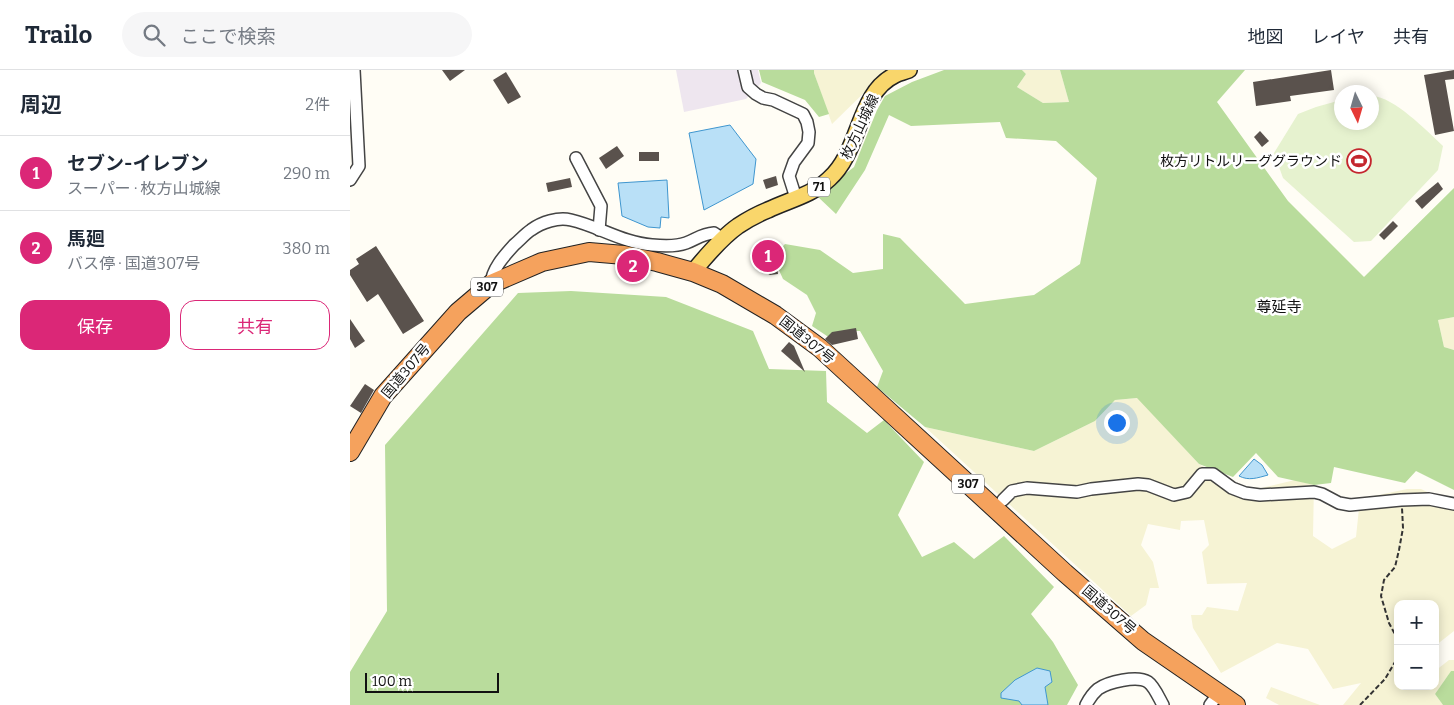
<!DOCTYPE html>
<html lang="ja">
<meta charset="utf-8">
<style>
:root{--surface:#fff;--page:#f6f6f7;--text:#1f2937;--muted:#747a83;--line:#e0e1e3;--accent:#db2777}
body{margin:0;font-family:Bitter,"Noto Sans JP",serif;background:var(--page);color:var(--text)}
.controls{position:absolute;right:15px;bottom:15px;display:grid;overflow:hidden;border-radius:10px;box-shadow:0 2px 12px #0003}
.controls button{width:45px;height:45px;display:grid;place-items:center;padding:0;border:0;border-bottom:1px solid var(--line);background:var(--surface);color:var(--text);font:25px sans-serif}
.compass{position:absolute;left:984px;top:15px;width:45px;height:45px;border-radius:50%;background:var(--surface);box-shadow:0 2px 12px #0003;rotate:175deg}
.scale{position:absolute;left:15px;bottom:12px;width:134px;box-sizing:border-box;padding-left:5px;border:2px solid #111;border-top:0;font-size:14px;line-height:18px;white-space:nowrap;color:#111;-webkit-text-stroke:4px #fff;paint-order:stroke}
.you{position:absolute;left:766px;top:352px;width:18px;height:18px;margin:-12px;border:4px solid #fff;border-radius:50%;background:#1a73e8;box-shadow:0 0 0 8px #1a73e833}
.badge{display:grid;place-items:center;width:32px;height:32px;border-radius:50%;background:var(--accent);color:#fff;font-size:16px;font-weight:700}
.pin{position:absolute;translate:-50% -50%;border:2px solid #fff;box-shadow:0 1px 5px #0006}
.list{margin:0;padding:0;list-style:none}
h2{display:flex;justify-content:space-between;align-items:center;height:65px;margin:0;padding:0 20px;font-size:21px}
h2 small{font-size:16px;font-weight:400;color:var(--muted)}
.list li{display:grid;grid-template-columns:32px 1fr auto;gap:15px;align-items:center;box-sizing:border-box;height:75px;padding:0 20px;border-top:1px solid var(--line)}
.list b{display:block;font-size:19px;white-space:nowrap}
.list p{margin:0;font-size:16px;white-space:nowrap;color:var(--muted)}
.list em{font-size:16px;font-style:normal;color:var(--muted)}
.actions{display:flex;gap:10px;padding:15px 20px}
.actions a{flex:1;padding:11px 0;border:1px solid var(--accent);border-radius:15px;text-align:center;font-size:18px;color:var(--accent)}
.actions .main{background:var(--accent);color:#fff}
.icon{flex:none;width:28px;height:28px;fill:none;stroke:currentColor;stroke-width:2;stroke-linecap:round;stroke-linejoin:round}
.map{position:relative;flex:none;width:1104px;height:635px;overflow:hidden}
header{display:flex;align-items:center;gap:30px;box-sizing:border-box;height:70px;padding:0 25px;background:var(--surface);border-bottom:1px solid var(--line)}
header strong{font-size:24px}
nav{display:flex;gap:28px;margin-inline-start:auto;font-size:18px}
.search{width:350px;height:45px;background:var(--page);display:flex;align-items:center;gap:12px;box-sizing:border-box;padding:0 18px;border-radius:28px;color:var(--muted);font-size:19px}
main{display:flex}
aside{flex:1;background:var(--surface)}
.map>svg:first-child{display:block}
.industrial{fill:#eee6ef}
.farmland{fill:#f6f3d4}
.forest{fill:#b9dc9c}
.pitch{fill:#e6f2cf}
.water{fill:#b9e0f7;stroke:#3f96cf}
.building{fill:#5a524d}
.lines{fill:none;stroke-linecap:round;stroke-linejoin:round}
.minor-casing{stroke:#444;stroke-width:14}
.major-casing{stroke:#222;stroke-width:18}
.highway-casing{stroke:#222;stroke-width:20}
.path{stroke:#333;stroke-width:2;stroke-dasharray:5 2.5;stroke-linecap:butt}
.minor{stroke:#fff;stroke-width:11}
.major{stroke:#f9d66b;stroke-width:15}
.highway{stroke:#f5a25d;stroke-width:18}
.labels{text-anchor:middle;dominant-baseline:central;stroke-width:5;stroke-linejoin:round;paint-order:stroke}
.shield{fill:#fff;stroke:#585858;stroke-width:1}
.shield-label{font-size:12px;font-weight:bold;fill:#111}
.street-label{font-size:14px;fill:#111;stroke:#fff}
.poi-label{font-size:14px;fill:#111;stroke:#fff;text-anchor:end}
.neighbourhood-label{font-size:15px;fill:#111;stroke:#fff}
</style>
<header>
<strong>Trailo</strong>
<div class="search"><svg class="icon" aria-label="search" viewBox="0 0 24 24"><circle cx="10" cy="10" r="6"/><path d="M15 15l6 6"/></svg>ここで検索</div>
<nav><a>地図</a><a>レイヤ</a><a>共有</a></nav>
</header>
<main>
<aside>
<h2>周辺<small>2件</small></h2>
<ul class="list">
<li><span class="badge">1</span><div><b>セブン-イレブン</b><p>スーパー · 枚方山城線</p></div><em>290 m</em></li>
<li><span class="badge">2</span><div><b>馬廻</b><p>バス停 · 国道307号</p></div><em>380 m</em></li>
</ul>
<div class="actions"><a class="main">保存</a><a>共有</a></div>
</aside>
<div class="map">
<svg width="1104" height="635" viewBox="0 0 1104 635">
<rect width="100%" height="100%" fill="#fffdf5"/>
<path class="industrial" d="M 326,0 L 408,0 L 411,13 L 396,29 L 334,42 Z"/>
<g class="farmland">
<path d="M 464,0 L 551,0 L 525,12 L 482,54 L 464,3 Z"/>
<path d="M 672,0 L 710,0 L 719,32 L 693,33 L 667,17 L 676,4 Z"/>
<path d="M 1104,247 L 1104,280 L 1094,277 L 1088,250 Z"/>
<path d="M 788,328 L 849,394 L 886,416 L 911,418 L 945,410 L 964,415 L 963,466 L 982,479 L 1006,467 L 1010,429 L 1057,419 L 1071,419 L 1104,435 L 1104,561 L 1085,576 L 1085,534 L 1048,534 L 1048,616 L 1085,616 L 1085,601 L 1099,590 L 1104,590 L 1104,601 L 1101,601 L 1085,624 L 1093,635 L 993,635 L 1011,613 L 983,619 L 958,579 L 927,573 L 871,603 L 843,558 L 841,545 L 852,545 L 857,537 L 888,541 L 897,513 L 857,514 L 852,482 L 859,475 L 854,450 L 831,451 L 830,460 L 798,454 L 791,475 L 803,492 L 809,518 L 800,518 L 796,535 L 781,546 L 575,357 L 684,381 L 745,351 L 765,330 Z"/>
<path d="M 921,617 L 970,635 L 929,635 L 916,628 Z"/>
</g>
<g class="forest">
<path d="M 409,0 L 464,0 L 464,3 L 479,44 L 469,47 L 455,30 L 412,12 Z"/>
<path d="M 594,0 L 672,0 L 676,4 L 667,17 L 693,33 L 719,32 L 710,0 L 895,0 L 867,32 L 938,131 L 1014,207 L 1104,118 L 1104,247 L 1088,250 L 1094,277 L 1104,280 L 1104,420 L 1066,401 L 1055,413 L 984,397 L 981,413 L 964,415 L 928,407 L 906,383 L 883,407 L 849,394 L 787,328 L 765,330 L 745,351 L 684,381 L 575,357 L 527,317 L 533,301 L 510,261 L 489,261 L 483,270 L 462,256 L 466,243 L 457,225 L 433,209 L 423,187 L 435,174 L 470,180 L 503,203 L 533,199 L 533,164 L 550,168 L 615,234 L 684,225 L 730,194 L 747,108 L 706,71 L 656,68 L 650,52 L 561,56 L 539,45 L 515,100 L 486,144 L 467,126 L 504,97 L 527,40 L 535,26 L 562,12 Z"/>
<path d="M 221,221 L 316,227 L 403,261 L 419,299 L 476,301 L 477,332 L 517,363 L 534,350 L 574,392 L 548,445 L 572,487 L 604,472 L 624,489 L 654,466 L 704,517 L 681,544 L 703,572 L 728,615 L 717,635 L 0,635 L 0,602 L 37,541 L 35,375 L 168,223 Z"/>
<path d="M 1101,601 L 1104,601 L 1104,635 L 1093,635 L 1085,624 Z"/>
</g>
<path class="pitch" d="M 1022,26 C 1044,27 1076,60 1093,76 L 1088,100 L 1021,171 L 1004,172 L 933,108 L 924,83 L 948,44 L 966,37 L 991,30 L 992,52 L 1022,52 Z"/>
<g class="water">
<path d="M 380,55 L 406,89 L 403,114 L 354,140 L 339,63 Z"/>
<path d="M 317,110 L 319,148 L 311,147 L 310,158 L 298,157 L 272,146 L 268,113 Z"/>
<path d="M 904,389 L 912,395 L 918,405 C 907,408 899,411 889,406 Z"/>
<path d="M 687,598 L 700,601 L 702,612 L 695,617 L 698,635 L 672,635 L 669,631 L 651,628 L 651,623 L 665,610 Z"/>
</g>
<g class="building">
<path d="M 92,0 L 115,0 L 100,11 Z"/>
<path d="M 981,0 L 984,20 L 940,26 L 941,31 L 906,36 L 903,12 Z"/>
<path d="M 1104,0 L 1104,9 L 1095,10 L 1104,61 L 1085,65 L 1074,5 Z"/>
<path d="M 156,2 L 171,27 L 158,34 L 143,10 Z"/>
<path d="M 910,61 L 919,71 L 912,77 L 904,67 Z"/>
<path d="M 267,76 L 274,86 L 256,99 L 249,88 Z"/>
<rect x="289" y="82" width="20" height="9"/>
<path d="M 426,106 L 428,115 L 416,119 L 413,110 Z"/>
<path d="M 220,108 L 222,117 L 198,122 L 196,113 Z"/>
<path d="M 1088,112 L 1093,119 L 1072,139 L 1065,131 Z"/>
<path d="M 1043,151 L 1048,156 L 1034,170 L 1029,165 Z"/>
<path d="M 424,174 L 428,204 L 420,205 L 415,202 L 411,175 Z"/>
<path d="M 26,176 L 74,251 L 53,264 L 28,224 L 17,232 L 0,205 L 0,200 L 9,194 L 6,189 Z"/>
<path d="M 0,249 L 15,271 L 5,278 L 0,269 Z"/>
<path d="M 506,258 L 508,269 L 482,275 L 475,269 L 482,262 Z"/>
<path d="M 439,272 L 444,276 L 455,302 L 431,281 Z"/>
<path d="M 15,314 L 24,320 L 11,343 L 0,336 Z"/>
</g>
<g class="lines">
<g class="minor-casing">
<g id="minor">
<path d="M 394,0 L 398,17 L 406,24 L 413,28 L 423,30 L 453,44 L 457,52 L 459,62 L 458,73 L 444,92 L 439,106 L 446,128"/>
<path d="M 226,88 L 251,136 L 249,160"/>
<path d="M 0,110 L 9,96 L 4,0"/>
<path d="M 141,214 C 142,199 154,186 164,175 C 170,170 175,164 181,160 C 192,152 208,147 221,150 C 248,156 273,173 302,175 C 312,176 325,177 336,173 C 347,169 351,164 364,163 L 373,169"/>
<path d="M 653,430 L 662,421 L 677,418 L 727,422 L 741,419 L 788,414 L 798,415 L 824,425 L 837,422 L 852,404 L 863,404 L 882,418 L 895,423 L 910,425 L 964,422 L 972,424 L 989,433 L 1000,435 L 1051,430 L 1079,429 L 1104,434"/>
<path d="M 736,635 C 739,629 742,624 748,619 C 758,612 787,605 798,612 C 804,616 809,628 813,635"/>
<path d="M 860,635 L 869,623"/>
</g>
</g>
<g class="major-casing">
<path id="major" d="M 343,202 C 356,186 371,168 388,156 C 397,150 408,144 418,140 C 439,130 462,125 479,109 C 511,81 507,23 545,5 C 549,3 554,2 559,0"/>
</g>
<g class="highway-casing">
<path id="highway" d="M 0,382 L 33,326 L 108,242 L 141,214 L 192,192 L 239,182 L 274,185 L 307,192 L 343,202 L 372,214 L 425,245 L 470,278 L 715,503 L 793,571 L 886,635"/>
</g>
<g class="path">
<path d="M 1048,570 L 1039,553 L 1031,526 L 1034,510 L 1045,497 L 1049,480 L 1053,458 L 1052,438"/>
<path d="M 1010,635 L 1035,609 L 1048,587"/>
</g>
<use href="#minor" class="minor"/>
<use href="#major" class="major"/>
<use href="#highway" class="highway"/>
</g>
<defs>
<g id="stadium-ring" transform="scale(1.25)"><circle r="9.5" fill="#fff" stroke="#c4262e" stroke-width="1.5"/><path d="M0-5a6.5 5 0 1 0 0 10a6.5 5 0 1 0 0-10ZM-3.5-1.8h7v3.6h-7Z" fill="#c4262e"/></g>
</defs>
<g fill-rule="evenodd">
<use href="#stadium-ring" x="1009" y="91"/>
</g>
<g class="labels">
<g class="shield">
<rect x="458" y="107.5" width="22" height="19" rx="4"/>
<rect x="121" y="207.5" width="32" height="19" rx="4"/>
<rect x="602" y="404.5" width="32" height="19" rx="4"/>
</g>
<g class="shield-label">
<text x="469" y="117">71</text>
<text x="137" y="217">307</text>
<text x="618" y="414">307</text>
</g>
<g class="street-label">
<text transform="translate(510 57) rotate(-65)">枚方山城線</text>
<text transform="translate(457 270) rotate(39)">国道307号</text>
<text transform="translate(56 301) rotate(-50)">国道307号</text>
<text transform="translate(759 540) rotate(41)">国道307号</text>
</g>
<g class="poi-label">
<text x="992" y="91">枚方リトルリーググラウンド</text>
</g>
<g class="neighbourhood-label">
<text x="929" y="237">尊延寺</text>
</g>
</g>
</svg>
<div class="controls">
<button>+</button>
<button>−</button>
</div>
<svg class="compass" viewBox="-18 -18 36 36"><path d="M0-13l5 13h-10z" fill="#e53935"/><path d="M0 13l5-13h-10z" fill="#747a83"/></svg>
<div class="scale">100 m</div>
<div class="you"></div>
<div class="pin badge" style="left:418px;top:186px">1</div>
<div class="pin badge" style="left:283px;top:196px">2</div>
</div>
</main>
